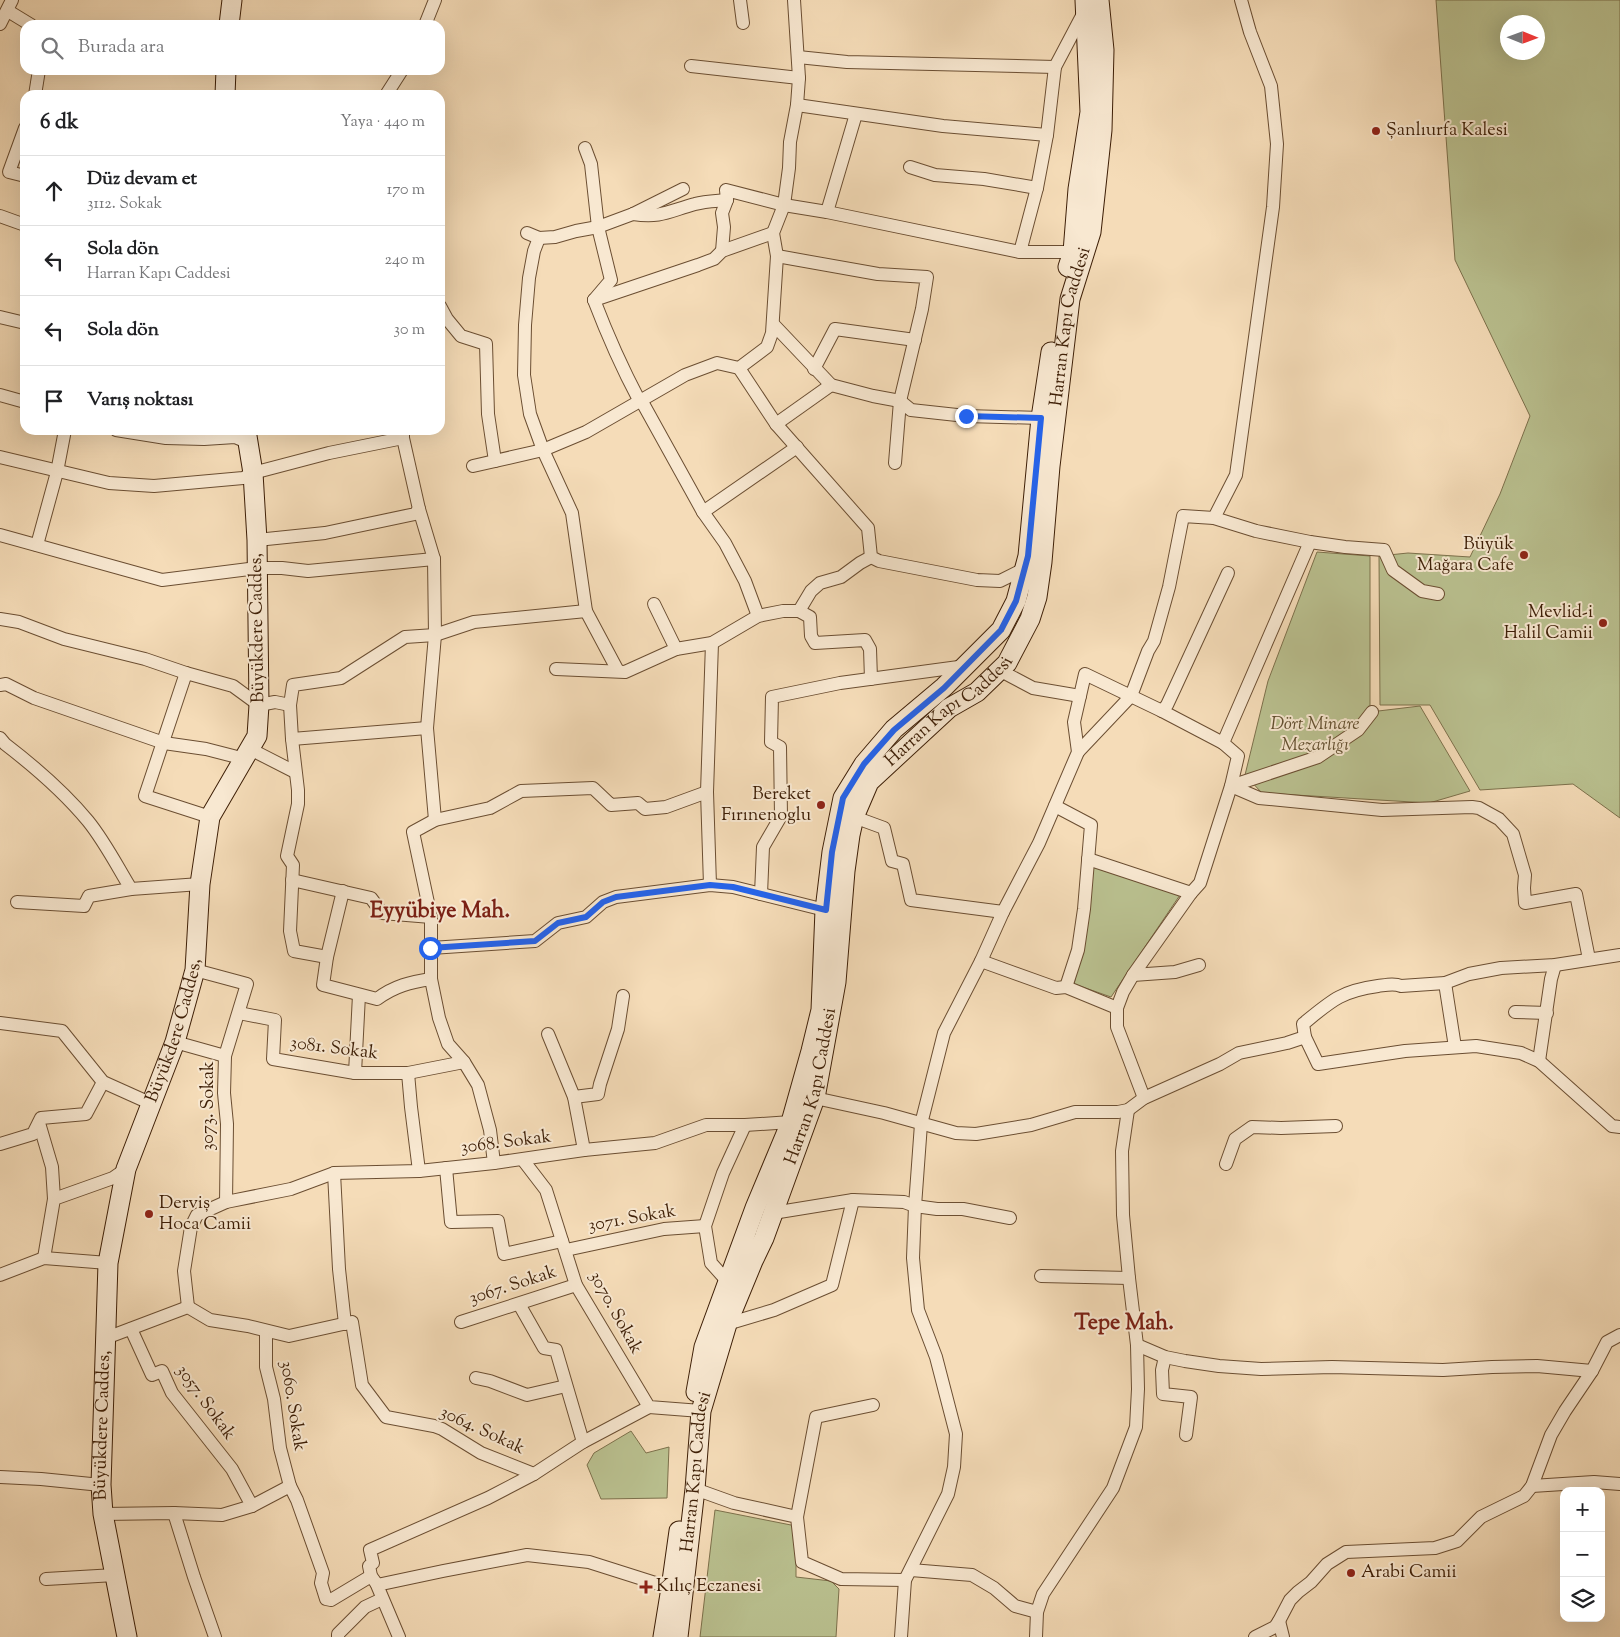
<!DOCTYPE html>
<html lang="tr">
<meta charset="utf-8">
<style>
:root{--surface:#fff;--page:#f6f6f6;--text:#202124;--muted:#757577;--line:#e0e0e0}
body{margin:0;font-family:"Sorts Mill Goudy",serif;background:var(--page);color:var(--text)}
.controls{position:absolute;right:15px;bottom:15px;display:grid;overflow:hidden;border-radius:10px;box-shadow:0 5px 20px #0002}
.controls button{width:45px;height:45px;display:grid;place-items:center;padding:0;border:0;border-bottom:1px solid var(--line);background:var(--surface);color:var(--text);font:25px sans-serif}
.compass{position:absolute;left:1500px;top:15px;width:45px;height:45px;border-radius:50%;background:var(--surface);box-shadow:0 5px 20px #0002;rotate:91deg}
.stop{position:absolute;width:15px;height:15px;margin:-11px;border:4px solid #2563eb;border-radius:50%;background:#fff}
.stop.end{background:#2563eb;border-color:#fff;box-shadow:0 1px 5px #0008}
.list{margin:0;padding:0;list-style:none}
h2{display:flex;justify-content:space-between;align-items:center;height:65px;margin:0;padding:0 20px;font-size:21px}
h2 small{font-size:16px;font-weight:400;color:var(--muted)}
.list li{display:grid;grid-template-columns:32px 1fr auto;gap:15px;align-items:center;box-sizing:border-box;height:70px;padding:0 20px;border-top:1px solid var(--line)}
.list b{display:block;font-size:19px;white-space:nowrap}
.list p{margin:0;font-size:16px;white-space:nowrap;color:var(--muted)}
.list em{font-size:16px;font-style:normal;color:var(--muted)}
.icon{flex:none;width:28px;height:28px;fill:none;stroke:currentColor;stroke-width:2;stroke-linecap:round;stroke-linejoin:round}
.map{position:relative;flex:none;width:1620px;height:1637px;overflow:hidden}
.search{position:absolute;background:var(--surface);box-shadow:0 5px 20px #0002;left:20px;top:20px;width:425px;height:55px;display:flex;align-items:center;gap:12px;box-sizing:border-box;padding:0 18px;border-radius:15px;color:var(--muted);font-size:19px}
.panel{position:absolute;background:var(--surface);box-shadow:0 5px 20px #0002;left:20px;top:90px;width:425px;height:345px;border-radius:15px}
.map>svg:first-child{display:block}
.green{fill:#bac190;stroke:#7c704b;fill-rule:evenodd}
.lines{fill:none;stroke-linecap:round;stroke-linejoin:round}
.street-casing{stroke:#6b4e32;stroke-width:14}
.secondary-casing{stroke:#3d1e06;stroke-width:21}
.street{stroke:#f8e8d1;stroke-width:12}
.secondary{stroke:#f8e8d1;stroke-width:19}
.route{stroke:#2563eb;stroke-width:6}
.poi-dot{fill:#8f2418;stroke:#f8e8d1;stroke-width:2}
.labels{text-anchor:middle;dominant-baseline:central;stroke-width:4;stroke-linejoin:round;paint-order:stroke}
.poi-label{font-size:18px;fill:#3d1e06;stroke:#f8e8d1;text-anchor:start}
.street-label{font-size:18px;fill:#3d1e06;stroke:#f8e8d1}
.park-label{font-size:18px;font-style:italic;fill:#624f2f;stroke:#f8e8d1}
.district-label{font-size:22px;font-weight:bold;fill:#7a1f14;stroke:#f8e8d1}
</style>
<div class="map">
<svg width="1620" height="1637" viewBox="0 0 1620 1637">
<rect width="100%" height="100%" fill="#f5dcb8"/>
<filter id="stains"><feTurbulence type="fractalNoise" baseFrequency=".004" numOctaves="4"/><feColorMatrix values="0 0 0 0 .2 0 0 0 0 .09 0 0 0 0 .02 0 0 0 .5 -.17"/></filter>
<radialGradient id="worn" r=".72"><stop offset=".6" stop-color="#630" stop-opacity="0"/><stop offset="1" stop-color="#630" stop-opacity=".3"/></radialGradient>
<g class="green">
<path d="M 1436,0 L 1620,0 L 1620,818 L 1573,784 L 1480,790 L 1430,705 L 1380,705 L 1379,556 L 1408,553 L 1470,557 L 1500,494 L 1530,416 L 1455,260 ZM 1508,22 L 1538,22 L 1538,52 L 1508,52 Z"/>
<path d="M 1317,552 L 1370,556 L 1370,712 L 1420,706 L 1470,791 L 1429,803 L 1262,793 L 1245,775 L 1268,681 Z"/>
<path d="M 1092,863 L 1182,892 L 1111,997 L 1074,984 L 1085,933 Z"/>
<path d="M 631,1431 L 646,1453 L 669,1447 L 667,1498 L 601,1499 L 587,1465 L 594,1453 Z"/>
<path d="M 715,1510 L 796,1526 L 796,1577 L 831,1581 L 839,1589 L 836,1637 L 700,1637 Z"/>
</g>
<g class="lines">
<g class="street-casing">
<g id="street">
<path d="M 740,0 L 743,23"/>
<path d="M 8,11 L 31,25"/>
<path d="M 0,24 L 12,0"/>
<path d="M 425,25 L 435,0"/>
<path d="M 798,57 L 847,62 L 1055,67"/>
<path d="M 691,66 L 799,78"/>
<path d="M 35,95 L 39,70"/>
<path d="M 386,95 L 402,70"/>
<path d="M 797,105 L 943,126 L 1047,135"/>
<path d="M 25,128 L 9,172 L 25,176"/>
<path d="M 585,148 L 591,164 L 598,227 L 611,280 L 594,300"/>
<path d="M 910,167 L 935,175 L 984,179 L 1037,188"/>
<path d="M 827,212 L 856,114"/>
<path d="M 633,214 C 662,218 669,211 695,204 C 705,201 717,201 727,200"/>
<path d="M 0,216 L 25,225"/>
<path d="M 527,233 L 539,238 L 555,237 L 576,231 L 598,227 L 633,214 L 683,189"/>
<path d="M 539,238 L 534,251 L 529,278 L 525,325 L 524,375 L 530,414 L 543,450 L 572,513 L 586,611 L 618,671"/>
<path d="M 722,251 L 724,227 L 722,213 L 727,200 L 726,190 L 784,205 L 827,212 L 1020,252 L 1073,252"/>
<path d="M 1020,252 L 1037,188 L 1047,135 L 1055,67 L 1084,12"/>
<path d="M 777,256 L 878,274 L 927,277 L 922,309 L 900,401 L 895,463"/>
<path d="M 594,300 L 698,265 L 714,259 L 722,251 L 773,233"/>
<path d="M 594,300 C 607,334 622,368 639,400"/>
<path d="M 440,306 L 447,319 L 461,336 L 486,344 L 488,414 L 495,461"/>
<path d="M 0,317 L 25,323"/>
<path d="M 773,324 L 831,385 L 873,396 L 900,401 L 911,410 L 966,416 L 1041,418"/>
<path d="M 739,368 L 776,424 L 868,528 L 871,557 L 879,561 L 977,580 L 1000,581 L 1024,569"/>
<path d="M 814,369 L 835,329 L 915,340"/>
<path d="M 0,395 L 25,402"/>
<path d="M 641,400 L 703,512 L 725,543 L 745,581 L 758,616"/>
<path d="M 776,424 L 831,385"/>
<path d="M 116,430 L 166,438 L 204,439 L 235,437 L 247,442"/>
<path d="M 403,430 L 403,438 L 419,509 L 434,559 L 435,635 L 427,728 L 435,820"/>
<path d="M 0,457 L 109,483 L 154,486 L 243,478 L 253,473 L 329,453 L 403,438"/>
<path d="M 473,466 L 543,450 L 586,432 L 685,375 L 717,363 L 739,368 L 767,347 L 772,333 L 777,256 L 773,233 L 784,205 L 789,168 L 790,142 L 797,105 L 799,78 L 794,0"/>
<path d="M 703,512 L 797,447"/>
<path d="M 1214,518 L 1236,475 L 1273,207 L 1277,144 L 1271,86 L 1250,32 L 1241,0"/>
<path d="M 0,535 L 162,580 L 257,568 L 282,568 L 308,571 L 434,559"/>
<path d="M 257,540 L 325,533 L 415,514 L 419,509"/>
<path d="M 1310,542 L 1223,743 L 1238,756 L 1231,786 L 1259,798 L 1382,810 L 1472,807 L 1479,808 L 1499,819 L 1513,834 L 1525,875 L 1524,888 L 1525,903 L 1576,894 L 1589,959"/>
<path d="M 37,545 L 57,472 L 65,430"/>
<path d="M 654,604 L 676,649"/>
<path d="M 799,611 L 811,591 L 820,583 L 841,577 L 860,563 L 871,557"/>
<path d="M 0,619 L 19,622 L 64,639 L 145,659 L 186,673 L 233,686 L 259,705 L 275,702 L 290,705"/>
<path d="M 556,669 L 625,672 L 676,649 L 712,643 L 758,616 L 783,611 L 799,611 L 810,617 L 811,636 L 815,643 L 865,640 L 870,649 L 871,679"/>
<path d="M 999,670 L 1033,688 L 1080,696"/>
<path d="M 186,673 L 145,796 L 210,817"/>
<path d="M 0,685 L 6,684 L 34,698 L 164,743 L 206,749 L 245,759"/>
<path d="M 1162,711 L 1167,705 L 1174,690 L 1228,573"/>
<path d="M 0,738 L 5,744 C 35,767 64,792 88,821 C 105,842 117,866 131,889 L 200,884"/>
<path d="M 292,739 L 427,728"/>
<path d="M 250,749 L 295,772"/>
<path d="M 1078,752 L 1131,696 L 1148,651 L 1154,641 L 1169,587 L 1183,516 L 1214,518 L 1256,531 L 1310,542 L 1345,547 L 1384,550 L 1393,570 L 1422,591 L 1438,594"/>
<path d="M 1055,806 L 1091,825 L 1084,909 L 1078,950 L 1066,987"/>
<path d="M 854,817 L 884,828 L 892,861 L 903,864 L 911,900 L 1003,912"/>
<path d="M 1088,859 L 1191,893"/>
<path d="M 292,880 L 371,898 L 382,913 L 431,917"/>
<path d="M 710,885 L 707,792 L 712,643"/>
<path d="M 343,891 L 327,957 L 323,985 L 377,999 C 394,986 411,982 431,979"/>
<path d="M 761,894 L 763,847 L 781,816 L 780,747 L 771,742 L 772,697 L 840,683 L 966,666"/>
<path d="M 17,902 L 84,906 L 89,896 L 131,889"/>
<path d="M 431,948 L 535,941 L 558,923 L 586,917 L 603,902 L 616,897 L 710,885 L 733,887 L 825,910"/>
<path d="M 1620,955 L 1555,965 L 1501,968 L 1469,974 L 1445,983 L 1401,986 C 1394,983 1386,985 1378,986 C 1341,991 1331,1001 1303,1024 L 1305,1037 L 1318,1064 L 1405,1051 L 1476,1046 L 1521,1053 L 1539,1061 L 1612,1126 L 1620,1127"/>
<path d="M 327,957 L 294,951 L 290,931 L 293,865 L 287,856 L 298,804 L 298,790 L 292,739 L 290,705 L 293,685 L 341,678 L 405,637 L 435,635 L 474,622 L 586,611"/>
<path d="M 981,961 L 1056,988 L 1066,987 L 1117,1008"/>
<path d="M 195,970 L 247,984 L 225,1056 L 224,1093 L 227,1124 L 226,1202"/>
<path d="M 1133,975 L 1175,972 L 1199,965"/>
<path d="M 1445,983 L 1455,1047"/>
<path d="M 1515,1012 L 1547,1013"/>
<path d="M 239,1013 L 275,1020 L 273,1059 L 355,1073 L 408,1073 L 464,1062"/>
<path d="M 0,1023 L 62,1031 L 103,1082 L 152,1104"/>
<path d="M 548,1034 L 574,1097 L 584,1150"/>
<path d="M 175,1042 L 225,1056"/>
<path d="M 1539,1061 L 1551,979 L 1555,965"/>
<path d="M 355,1073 L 359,995"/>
<path d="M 408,1073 L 411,1107 L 419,1171"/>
<path d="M 574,1097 L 598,1094 L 600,1084 L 618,1029 L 623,996"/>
<path d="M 815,1098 L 884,1113 L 956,1133 L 976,1134 L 1031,1125 L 1075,1112 L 1118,1112 L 1128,1110 L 1144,1098 L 1220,1064 L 1239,1053 L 1287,1043 L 1305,1037"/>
<path d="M 1144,1098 L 1117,1027 L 1117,1008 L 1123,992 L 1133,975 L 1191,893 L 1200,883 L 1231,786 L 1318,757 L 1358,730 L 1372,712"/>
<path d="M 39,1123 L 52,1167 L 54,1199"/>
<path d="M 0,1144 L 33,1134 L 41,1118 L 86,1114 L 103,1082"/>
<path d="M 523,1160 L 546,1190 L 576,1285 L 649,1407 L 701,1411"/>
<path d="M 494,1163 L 490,1130 L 478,1085 L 464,1062 L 448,1044 L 439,1018 L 431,979 L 431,917 L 413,832 L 435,820 L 490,808 L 521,791 L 593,788 L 611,805 L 638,803 L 645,809 L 666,807 L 707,792"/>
<path d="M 1226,1164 L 1235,1139 L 1252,1127 L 1281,1128 L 1336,1126"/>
<path d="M 446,1168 L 451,1222 L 498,1221 L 504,1254 L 562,1241"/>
<path d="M 334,1173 L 339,1269 L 345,1324"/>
<path d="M 773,1213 L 853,1200 L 904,1202 L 915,1206 L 937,1209 L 963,1209 L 1010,1218"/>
<path d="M 566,1250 L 664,1229 L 705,1226"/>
<path d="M 44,1258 L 54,1199 L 113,1178 L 126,1169"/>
<path d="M 0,1275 L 44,1258 L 108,1263"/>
<path d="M 1041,1276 L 1129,1278"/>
<path d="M 728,1282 L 711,1263 L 705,1226 L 723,1173 L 745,1125"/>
<path d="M 519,1304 L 544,1348 L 556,1350 L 583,1442"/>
<path d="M 188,1307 L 184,1271 L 191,1227 L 197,1215 L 226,1202 L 291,1189 L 334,1173 L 419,1171 L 494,1163 L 584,1150 L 655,1143 L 706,1125 L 745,1125 L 791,1122"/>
<path d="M 461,1322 L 576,1285"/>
<path d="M 727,1324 L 774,1310 L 832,1285 L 853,1200"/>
<path d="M 131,1329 L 152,1375 L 162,1371 L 172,1393 L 232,1469 L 252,1506"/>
<path d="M 266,1331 L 266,1367 L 274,1399 L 280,1448 L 290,1486"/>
<path d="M 106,1338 L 188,1307 L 210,1320 L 248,1326 L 289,1336 L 352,1322 L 362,1385 L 386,1417 L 434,1426 L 442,1429 L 481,1453 L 534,1474 L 583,1442 L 649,1407"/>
<path d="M 1137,1345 L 1165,1357 L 1185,1361 L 1219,1366 L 1261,1369 L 1332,1367 L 1443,1370 L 1492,1367 L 1537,1366 L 1592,1371"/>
<path d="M 1165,1357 L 1162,1370 L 1163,1394 L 1191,1397 L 1186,1435"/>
<path d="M 476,1378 L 490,1381 L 527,1395 L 566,1386"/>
<path d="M 0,1477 L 41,1479 L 101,1485"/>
<path d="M 1532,1486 L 1594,1482 L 1620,1484"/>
<path d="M 695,1489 L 734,1503 L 797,1517 L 802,1562 L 841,1579 L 905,1580"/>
<path d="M 174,1513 L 194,1577 L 215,1637"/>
<path d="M 103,1514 L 174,1513 L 222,1515 L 252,1506 L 290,1486 L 297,1500 L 323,1573 L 321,1583 L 326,1599 L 331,1600 L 371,1576"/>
<path d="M 797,1517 L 816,1417 L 873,1405"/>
<path d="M 911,1570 L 972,1575 L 994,1588 L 1015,1606 L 1037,1612"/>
<path d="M 46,1579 L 115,1575"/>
<path d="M 376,1583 L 371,1576 L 369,1566 L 373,1563 L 370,1550 L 488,1498 L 534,1474"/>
<path d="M 1279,1621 L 1283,1637"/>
<path d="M 338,1637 L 338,1634 L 365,1607 L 382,1599"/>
<path d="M 399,1637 L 377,1585 L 443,1571 L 527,1555 L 589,1562 L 671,1588"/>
<path d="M 901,1637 L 905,1580 L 948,1494 L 954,1467 L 956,1434 L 936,1357 L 918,1310 L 913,1258 L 915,1206 L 921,1124 L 944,1033 L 981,961 L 1003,912 L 1039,843 L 1078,752 L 1074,722 L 1085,674 L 1162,711 L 1223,743"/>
<path d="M 1036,1637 L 1037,1612 L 1043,1594 L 1113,1488 L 1136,1427 L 1138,1389 L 1137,1345 L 1129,1278 L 1123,1215 L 1122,1151 L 1128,1110"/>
<path d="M 1255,1637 L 1275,1627 L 1279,1621 L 1290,1600 L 1298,1592 L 1311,1582 L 1327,1564 L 1346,1552 L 1435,1548 L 1457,1541 L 1481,1517 L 1524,1496 L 1532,1486 L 1551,1435 L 1565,1411 L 1592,1371 L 1607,1342 L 1620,1335"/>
</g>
</g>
<g class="secondary-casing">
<g id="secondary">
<path d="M 229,25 L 232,0"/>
<path d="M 225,95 L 226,70"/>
<path d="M 1068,267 L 1073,252 L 1078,189 L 1090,112 L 1085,0"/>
<path d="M 696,1392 L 704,1347 L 755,1208 L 791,1122 L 811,1051 L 821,1010 L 825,910 L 832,852 L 843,798 L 864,764 L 894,729 L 944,687 L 1001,630 L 1016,601 L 1028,556 L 1041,418 L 1051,352"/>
<path id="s1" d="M 127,1637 L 103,1514 L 101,1485 L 108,1263 L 126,1169 L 175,1042 L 195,970 L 200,884 L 210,817 L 257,736 L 259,705 L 257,540 L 253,473 L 246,430"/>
<path d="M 663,1637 L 671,1588 L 679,1531"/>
<path id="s2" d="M 678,1637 L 695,1489 L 701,1411 L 727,1324 L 753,1261 L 764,1238 L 815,1098 L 836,982 L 845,871 L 850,835 L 854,817 L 869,782 L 949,708 L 977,692 L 1007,663 L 1030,619 L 1037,597 L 1042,562 L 1050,466 L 1070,299 L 1091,232 L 1102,130 L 1104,50 L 1099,0"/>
</g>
</g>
<use href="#street" class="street"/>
<use href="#secondary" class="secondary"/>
</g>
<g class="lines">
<path class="route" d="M 430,948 L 535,941 L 558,923 L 586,917 L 603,902 L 616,897 L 710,885 L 733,887 L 826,910 L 832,852 L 843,798 L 864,764 L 894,730 L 944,688 L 1001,630 L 1016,601 L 1028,556 L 1041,418 L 966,416"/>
</g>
<g class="poi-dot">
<circle cx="1376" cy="131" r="5"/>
<circle cx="1524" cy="555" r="5"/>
<circle cx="1603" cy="623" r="5"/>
<circle cx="821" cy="805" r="5"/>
<circle cx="149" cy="1214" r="5"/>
<circle cx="1351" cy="1573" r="5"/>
<path d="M643.5 1579.5h5v5h5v5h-5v5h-5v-5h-5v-5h5z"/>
</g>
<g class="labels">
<g class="poi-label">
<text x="1386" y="131">Şanlıurfa Kalesi</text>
<text x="1514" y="545" text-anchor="end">Büyük<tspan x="1514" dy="21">Mağara Cafe</tspan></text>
<text x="1593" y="613" text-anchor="end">Mevlid-i<tspan x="1593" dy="21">Halil Camii</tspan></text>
<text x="811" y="795" text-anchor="end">Bereket<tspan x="811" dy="21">Fırınenoglu</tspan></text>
<text x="159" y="1204">Derviş<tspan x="159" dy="21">Hoca Camii</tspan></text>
<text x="1361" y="1573">Arabi Camii</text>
<text x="656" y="1587">Kılıç Eczanesi</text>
</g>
<g class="street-label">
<text stroke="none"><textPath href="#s2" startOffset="1411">Harran Kapı Caddesi</textPath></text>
<text transform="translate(258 628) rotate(-91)">Büyükdere Caddes,</text>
<text stroke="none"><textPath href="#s2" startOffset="990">Harran Kapı Caddesi</textPath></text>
<text stroke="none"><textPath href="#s1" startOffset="619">Büyükdere Caddes,</textPath></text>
<text transform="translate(334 1049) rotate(7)">3081. Sokak</text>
<text stroke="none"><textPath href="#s2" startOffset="571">Harran Kapı Caddesi</textPath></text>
<text transform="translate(209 1106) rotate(-90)">3073. Sokak</text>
<text transform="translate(506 1143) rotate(-7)">3068. Sokak</text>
<text transform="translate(632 1219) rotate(-10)">3071. Sokak</text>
<text transform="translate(513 1286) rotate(-18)">3067. Sokak</text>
<text transform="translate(615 1313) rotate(61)">3070. Sokak</text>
<text transform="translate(205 1403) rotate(54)">3057. Sokak</text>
<text transform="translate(292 1406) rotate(81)">3060. Sokak</text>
<text stroke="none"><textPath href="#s1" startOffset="214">Büyükdere Caddes,</textPath></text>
<text transform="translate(482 1431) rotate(25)">3064. Sokak</text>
<text stroke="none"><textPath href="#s2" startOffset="166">Harran Kapı Caddesi</textPath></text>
</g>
<g class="park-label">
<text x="1315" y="725">Dört Minare<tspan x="1315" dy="21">Mezarlığı</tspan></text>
</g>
<g class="district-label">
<text x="440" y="912">Eyyübiye Mah.</text>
<text x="1124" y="1324">Tepe Mah.</text>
</g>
</g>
<rect width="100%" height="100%" filter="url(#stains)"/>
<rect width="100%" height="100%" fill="url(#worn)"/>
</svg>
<div class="controls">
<button>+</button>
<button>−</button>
<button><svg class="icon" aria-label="layers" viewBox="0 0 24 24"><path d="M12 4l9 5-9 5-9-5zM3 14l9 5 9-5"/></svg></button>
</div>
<svg class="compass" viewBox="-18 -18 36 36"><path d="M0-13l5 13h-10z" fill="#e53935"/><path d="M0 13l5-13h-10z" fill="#757577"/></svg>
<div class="stop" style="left:430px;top:948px"></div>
<div class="stop end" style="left:966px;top:416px"></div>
<div class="search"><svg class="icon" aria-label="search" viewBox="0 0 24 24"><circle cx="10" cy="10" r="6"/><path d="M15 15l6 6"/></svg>Burada ara</div>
<section class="panel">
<h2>6 dk<small>Yaya · 440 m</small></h2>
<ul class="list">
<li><svg class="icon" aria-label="ahead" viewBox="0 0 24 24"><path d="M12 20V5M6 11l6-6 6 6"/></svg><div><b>Düz devam et</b><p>3112. Sokak</p></div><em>170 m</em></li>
<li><svg class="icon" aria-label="left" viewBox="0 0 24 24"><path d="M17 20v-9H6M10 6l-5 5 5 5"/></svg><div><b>Sola dön</b><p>Harran Kapı Caddesi</p></div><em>240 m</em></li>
<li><svg class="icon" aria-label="left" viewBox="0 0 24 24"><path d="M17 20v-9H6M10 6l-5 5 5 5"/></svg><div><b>Sola dön</b></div><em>30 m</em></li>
<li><svg class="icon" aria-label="arrive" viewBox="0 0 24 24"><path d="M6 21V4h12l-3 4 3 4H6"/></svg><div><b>Varış noktası</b></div></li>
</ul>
</section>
</div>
